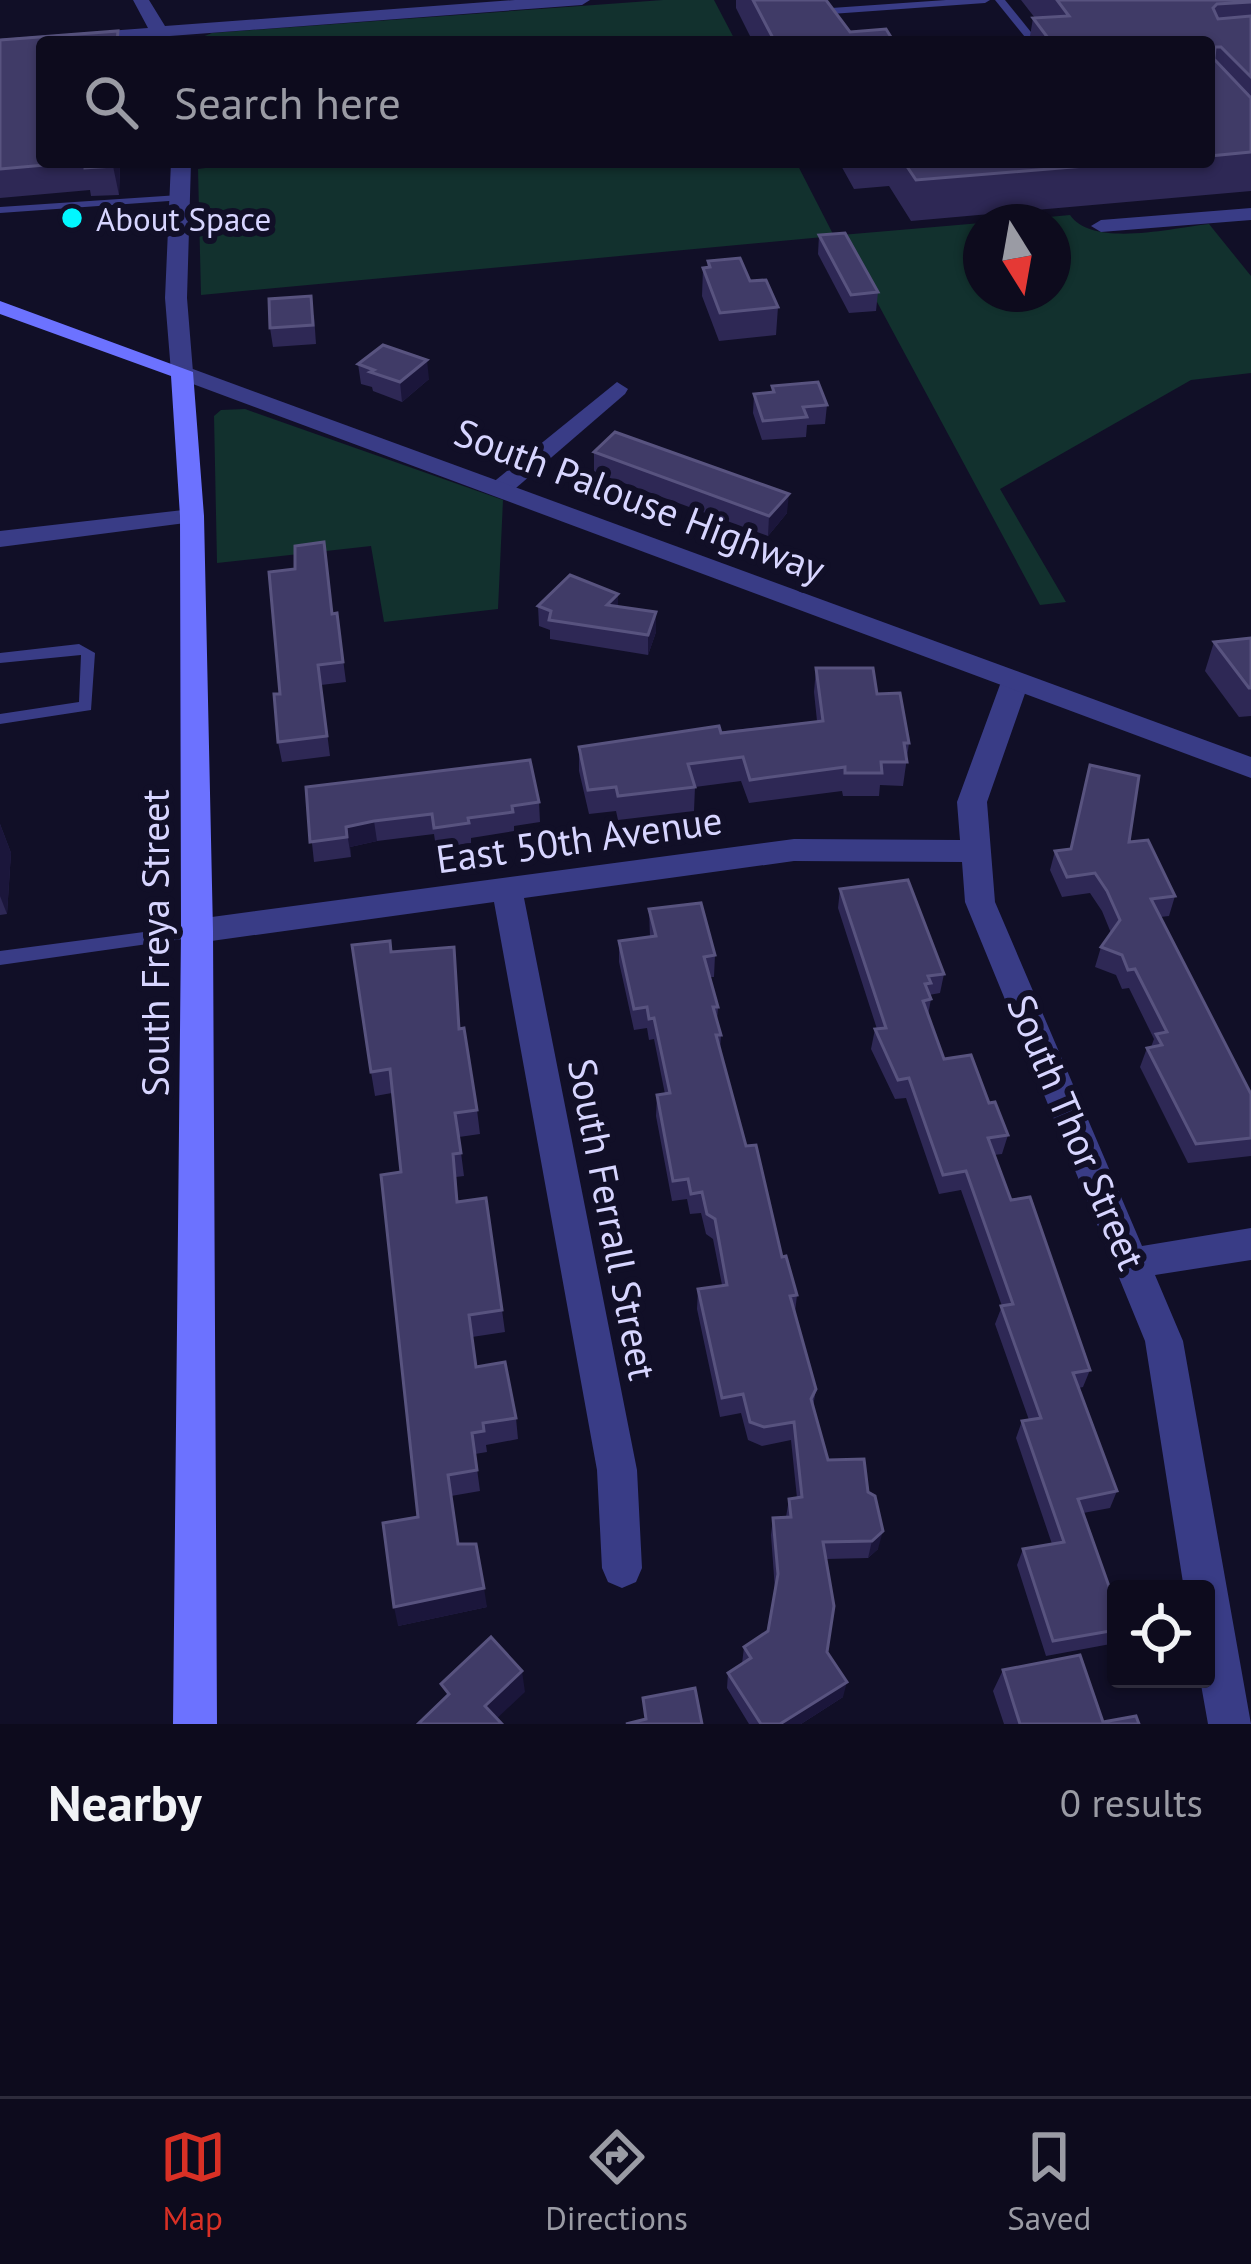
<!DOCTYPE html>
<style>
:root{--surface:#0d0b1d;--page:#1b192a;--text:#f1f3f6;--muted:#9a9ba4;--line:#2d2b3b;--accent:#d93025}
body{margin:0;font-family:"PT Sans",sans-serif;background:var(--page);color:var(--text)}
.controls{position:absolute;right:36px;bottom:36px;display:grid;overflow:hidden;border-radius:12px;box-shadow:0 3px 9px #0004}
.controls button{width:108px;height:108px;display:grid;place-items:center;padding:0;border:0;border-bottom:3px solid var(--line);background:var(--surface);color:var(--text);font:60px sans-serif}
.compass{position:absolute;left:963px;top:204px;width:108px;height:108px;border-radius:50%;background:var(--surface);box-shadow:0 3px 9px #0004;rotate:169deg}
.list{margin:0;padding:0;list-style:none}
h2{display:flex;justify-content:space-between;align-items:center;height:156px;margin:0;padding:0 48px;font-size:51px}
h2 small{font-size:39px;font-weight:400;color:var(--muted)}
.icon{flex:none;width:66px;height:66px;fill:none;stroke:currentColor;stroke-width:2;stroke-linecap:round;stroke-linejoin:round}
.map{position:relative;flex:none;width:1251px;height:1724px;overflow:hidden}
.search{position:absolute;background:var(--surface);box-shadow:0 3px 9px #0004;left:36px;right:36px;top:36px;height:132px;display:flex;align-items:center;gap:30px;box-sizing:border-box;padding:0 42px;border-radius:12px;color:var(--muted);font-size:45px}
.sheet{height:372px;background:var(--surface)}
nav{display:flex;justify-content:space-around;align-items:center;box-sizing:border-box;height:168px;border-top:3px solid var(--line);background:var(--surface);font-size:33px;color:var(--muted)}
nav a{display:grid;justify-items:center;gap:6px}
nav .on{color:var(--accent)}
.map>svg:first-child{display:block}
.green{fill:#12312e}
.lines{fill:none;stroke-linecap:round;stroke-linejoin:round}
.service{fill:#393c86;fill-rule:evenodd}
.minor{fill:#393c86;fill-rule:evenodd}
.tertiary{fill:#393c86;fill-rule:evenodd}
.secondary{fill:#6c72ff;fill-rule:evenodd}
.wall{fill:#2e2855}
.shaded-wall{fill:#1b163b}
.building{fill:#403b67;stroke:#58537f;stroke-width:3}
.poi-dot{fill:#01f7ff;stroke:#110f27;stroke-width:4.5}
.labels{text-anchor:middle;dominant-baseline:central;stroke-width:12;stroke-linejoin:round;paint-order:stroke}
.far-poi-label{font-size:33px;fill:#d7d5ff;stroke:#110f27;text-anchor:start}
.street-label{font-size:39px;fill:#d7d5ff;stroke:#110f27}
</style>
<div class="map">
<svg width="1251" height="1724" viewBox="0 0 1251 1724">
<rect width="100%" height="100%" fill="#110f27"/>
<g class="green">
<path d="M 663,0 L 714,0 L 736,42 L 190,42 L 212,33 Z"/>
<path d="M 249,162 L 796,162 L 834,236 L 201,295 L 198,169 Z"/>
<path d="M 1070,215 C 1093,248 1172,228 1209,224 L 1251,276 L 1251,373 L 1191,380 L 1000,489 L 1066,602 L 1040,605 L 841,235 L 981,223 L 981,294 L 1053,294 L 1053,222 L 993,222 Z"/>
<path d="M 245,409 L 503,500 L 498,609 L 384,622 L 371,546 L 217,563 L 214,416 L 221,410 Z"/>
</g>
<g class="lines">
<g class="service">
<path d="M 946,0 L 990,0 L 985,3 L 817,15 L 812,12 L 817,9 Z"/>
<path d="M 995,0 L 1005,0 L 1039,42 L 1029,42 Z"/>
<path d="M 179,195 L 183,196 L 183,200 L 0,213 L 0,207 Z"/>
<path d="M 79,644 L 95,653 L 91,710 L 0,724 L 0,714 L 79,702 L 81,655 L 0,663 L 0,653 Z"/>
<path d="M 197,925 L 203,926 L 206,931 L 203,936 L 197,937 L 0,965 L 0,951 Z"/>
</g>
<g class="minor">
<path d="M 133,0 L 149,0 L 165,26 L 515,0 L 590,0 L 582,5 L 170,36 L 174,42 L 156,42 L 154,38 L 42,42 L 42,46 L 0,49 L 0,39 L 148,28 Z"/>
<path d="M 171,162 L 191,162 L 187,298 L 193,372 L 182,379 L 171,372 L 165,298 Z"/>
<path d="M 1251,208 L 1251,220 L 1101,232 L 1091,226 L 1101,220 Z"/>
<path d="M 617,382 L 628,389 L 625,394 L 509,494 L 491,494 L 491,484 Z"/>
<path d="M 192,509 L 201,511 L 204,516 L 201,521 L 0,547 L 0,531 Z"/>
<path d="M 1015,673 L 1029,682 L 987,802 L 995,902 L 1142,1246 L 1251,1228 L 1251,1260 L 1155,1275 L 1183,1341 L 1251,1724 L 1208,1724 L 1200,1679 L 1206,1679 L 1206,1589 L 1184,1589 L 1145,1341 L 965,902 L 962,862 L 794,861 L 524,898 L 637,1470 L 642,1568 L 636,1582 L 622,1588 L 608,1582 L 602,1568 L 597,1470 L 494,902 L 197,943 L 186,939 L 181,931 L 186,923 L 197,919 L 794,839 L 960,840 L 957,802 L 1001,682 Z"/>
</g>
<path class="tertiary" d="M 182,365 L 1251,757 L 1251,778 L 174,377 L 171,372 Z"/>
<path class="secondary" d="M 0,301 L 193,372 L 204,516 L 213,931 L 217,1724 L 173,1724 L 181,931 L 180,516 L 171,376 L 0,314 Z"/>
</g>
<g class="wall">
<path d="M 736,0 L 826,0 L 850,32 L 894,42 L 753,42 L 736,8 Z"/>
<path d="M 1021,0 L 1251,0 L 1251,191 L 911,221 L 889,186 L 854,189 L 839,162 L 1209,162 L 1209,42 L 1029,42 L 1033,18 L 1035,18 Z"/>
<path d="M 0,40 L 120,162 L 119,195 L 91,196 L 90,190 L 0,198 Z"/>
<path d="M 819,235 L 878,292 L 876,311 L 849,313 L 818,254 Z"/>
<path d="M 708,261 L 750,281 L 778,307 L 776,335 L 719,341 L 702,296 L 703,268 L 707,268 Z"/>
<path d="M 314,315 L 316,344 L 273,347 L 270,328 Z"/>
<path d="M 358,364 L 429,379 L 402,402 L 373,391 L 372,387 L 361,384 Z"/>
<path d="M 772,386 L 827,405 L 825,424 L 807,425 L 806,437 L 762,440 L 753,413 L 754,394 L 772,392 Z"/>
<path d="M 594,452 L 787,513 L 768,536 L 594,472 Z"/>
<path d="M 538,606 L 618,607 L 656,612 L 656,632 L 648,655 L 550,639 L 550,630 L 539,626 Z"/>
<path d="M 337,613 L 346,682 L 321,685 L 330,756 L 282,762 L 278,742 L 280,694 L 333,614 Z"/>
<path d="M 1251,638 L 1251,716 L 1239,717 L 1205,671 L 1214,642 Z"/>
<path d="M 816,668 L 877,694 L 909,743 L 903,786 L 880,785 L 879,796 L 843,796 L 842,791 L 749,803 L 741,781 L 695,787 L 694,811 L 618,820 L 616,811 L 589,814 L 579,771 L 579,747 L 817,721 L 814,692 Z"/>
<path d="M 306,787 L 539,802 L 540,822 L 514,826 L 514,831 L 471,838 L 471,843 L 436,848 L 434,834 L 377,841 L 350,847 L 351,857 L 314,862 Z"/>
<path d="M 0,824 L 11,853 L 7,914 L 0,915 Z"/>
<path d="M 1129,842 L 1175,896 L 1169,916 L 1160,917 L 1251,1094 L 1251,1156 L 1188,1163 L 1140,1067 L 1147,1048 L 1151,1047 L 1154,1039 L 1129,988 L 1122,989 L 1116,975 L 1095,967 L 1101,947 L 1111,933 L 1102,911 L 1090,893 L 1062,897 L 1050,870 L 1055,851 Z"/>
<path d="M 840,889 L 944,974 L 940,993 L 929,995 L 931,999 L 928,1015 L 944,1059 L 989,1103 L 1008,1135 L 1002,1154 L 994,1155 L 1011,1200 L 1090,1370 L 1083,1387 L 1079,1388 L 1117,1491 L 1110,1508 L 1083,1513 L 1116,1606 L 1116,1643 L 1046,1656 L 1017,1565 L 1023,1549 L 1052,1544 L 1016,1438 L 1022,1421 L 1029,1420 L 995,1324 L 1002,1306 L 961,1190 L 939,1194 L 906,1098 L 895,1099 L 871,1049 L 875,1029 L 877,1029 L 838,908 Z"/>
<path d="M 649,909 L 715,955 L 714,977 L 710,977 L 718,1007 L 717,1021 L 721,1035 L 720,1049 L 746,1146 L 782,1257 L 797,1295 L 795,1312 L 816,1389 L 813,1407 L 828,1460 L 868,1492 L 878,1549 L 868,1558 L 826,1559 L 827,1652 L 843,1697 L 801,1724 L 749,1724 L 727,1688 L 728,1673 L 742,1664 L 744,1647 L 768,1631 L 775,1590 L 771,1535 L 773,1518 L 786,1517 L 789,1499 L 797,1498 L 791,1440 L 762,1446 L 748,1440 L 741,1413 L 720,1417 L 697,1309 L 698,1289 L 722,1285 L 713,1239 L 706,1234 L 701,1213 L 690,1214 L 687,1199 L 672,1201 L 656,1116 L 657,1095 L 665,1094 L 654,1039 L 649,1040 L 647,1028 L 634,1030 L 619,962 L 619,941 L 650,937 Z"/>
<path d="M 392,952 L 456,971 L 460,1029 L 477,1110 L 480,1134 L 459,1137 L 464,1176 L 456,1177 L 458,1202 L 502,1310 L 505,1332 L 472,1337 L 476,1367 L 516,1418 L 518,1439 L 486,1445 L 487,1452 L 475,1454 L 480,1491 L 451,1496 L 458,1544 L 487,1607 L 398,1626 L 418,1517 L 401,1172 L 392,1093 L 375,1096 L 371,1072 Z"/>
<path d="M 1003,1670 L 1103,1722 L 1139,1724 L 1004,1724 L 993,1691 Z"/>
</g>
<g class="shaded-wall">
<path d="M 113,162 L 120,162 L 119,195 L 113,166 Z"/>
<path d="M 427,360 L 429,379 L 402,402 L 400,382 Z"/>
<path d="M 789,494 L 787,513 L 768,536 L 769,516 Z"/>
<path d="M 618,594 L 618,614 L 607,605 Z"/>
<path d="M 656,612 L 656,632 L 648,655 L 648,635 Z"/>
<path d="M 374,821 L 377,841 L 350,847 L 351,857 L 346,827 Z"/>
<path d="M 0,824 L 11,853 L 7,914 L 0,896 Z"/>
<path d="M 883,1531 L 878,1549 L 868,1558 L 872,1541 Z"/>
<path d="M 484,1588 L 487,1607 L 398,1626 L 394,1607 Z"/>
<path d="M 522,1671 L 525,1692 L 491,1724 L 485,1706 Z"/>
<path d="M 847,1682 L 843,1697 L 801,1724 L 780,1724 Z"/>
</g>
<g class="building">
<path d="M 753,0 L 826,0 L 850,32 L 886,29 L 894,42 L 775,42 Z"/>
<path d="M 1057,0 L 1251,0 L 1251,2 L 1217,4 L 1213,8 L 1218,19 L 1251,16 L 1251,77 L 1221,47 L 1215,47 L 1214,59 L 1251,98 L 1251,152 L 1209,156 L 1209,42 L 1051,42 L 1033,18 L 1069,16 Z"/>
<path d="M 118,31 L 117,42 L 42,42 L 42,162 L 79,162 L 0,169 L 0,40 Z"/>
<path d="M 85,162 L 113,162 L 113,166 L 85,168 Z"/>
<path d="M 904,162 L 1133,162 L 916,180 Z"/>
<path d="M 845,233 L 878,292 L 851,295 L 819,235 Z"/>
<path d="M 740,258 L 750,281 L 766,280 L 778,307 L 720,313 L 703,268 L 710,267 L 708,261 Z"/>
<path d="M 311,296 L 313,325 L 270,328 L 269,299 Z"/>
<path d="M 383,345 L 427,360 L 400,382 L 370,372 L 374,370 L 358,364 Z"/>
<path d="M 818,382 L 827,405 L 803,407 L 807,417 L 763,421 L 754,394 L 774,392 L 772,386 Z"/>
<path d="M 615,432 L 789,494 L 769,516 L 594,452 Z"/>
<path d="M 324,542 L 332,614 L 337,613 L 343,662 L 318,665 L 327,736 L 278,742 L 274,694 L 280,694 L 269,572 L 295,569 L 295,546 Z"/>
<path d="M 570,575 L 618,594 L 607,605 L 656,612 L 648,635 L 549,620 L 551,611 L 538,606 Z"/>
<path d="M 1251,638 L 1251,688 L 1249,688 L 1214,642 Z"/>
<path d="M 816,668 L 873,668 L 877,694 L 900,693 L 909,743 L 904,743 L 907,762 L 881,762 L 882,773 L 845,773 L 845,767 L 750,780 L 743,757 L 688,764 L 695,787 L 618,796 L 616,787 L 588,790 L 579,747 L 719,726 L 721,733 L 823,721 Z"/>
<path d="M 530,760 L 539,802 L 512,806 L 513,812 L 468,818 L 469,823 L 434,828 L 432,814 L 374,821 L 346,827 L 347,837 L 310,842 L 306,787 Z"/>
<path d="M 1090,765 L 1139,776 L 1129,842 L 1148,840 L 1175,896 L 1151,899 L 1251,1094 L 1251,1138 L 1196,1144 L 1147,1048 L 1162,1045 L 1156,1034 L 1167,1032 L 1135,969 L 1128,970 L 1122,955 L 1101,947 L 1120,920 L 1107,891 L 1095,873 L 1067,877 L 1055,851 L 1071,849 Z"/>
<path d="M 908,880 L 944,974 L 928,976 L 931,983 L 925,984 L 931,999 L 923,1001 L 944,1059 L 971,1055 L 989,1103 L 995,1102 L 1008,1135 L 988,1138 L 1011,1200 L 1030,1197 L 1090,1370 L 1073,1373 L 1117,1491 L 1078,1499 L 1116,1606 L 1116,1630 L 1053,1641 L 1023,1549 L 1064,1542 L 1022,1421 L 1041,1418 L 1001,1306 L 1013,1304 L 966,1171 L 943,1175 L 909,1078 L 898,1080 L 875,1029 L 886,1028 L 840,889 Z"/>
<path d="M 701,903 L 715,955 L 704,957 L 718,1007 L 713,1007 L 721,1035 L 716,1035 L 746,1146 L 756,1145 L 782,1257 L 786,1256 L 797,1295 L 790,1296 L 816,1389 L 811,1399 L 828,1460 L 864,1459 L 868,1492 L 875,1496 L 883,1531 L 872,1541 L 823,1542 L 834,1606 L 827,1652 L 847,1682 L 780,1724 L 761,1724 L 728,1673 L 751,1658 L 744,1647 L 768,1631 L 778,1574 L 773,1518 L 791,1517 L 789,1499 L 802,1497 L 794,1422 L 764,1427 L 750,1422 L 743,1394 L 722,1398 L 698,1289 L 727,1285 L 715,1219 L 707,1214 L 702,1192 L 691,1194 L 688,1179 L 673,1181 L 657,1095 L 670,1093 L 654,1018 L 649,1019 L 647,1007 L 634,1009 L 619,941 L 656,936 L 649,909 Z"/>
<path d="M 390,941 L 391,952 L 454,947 L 459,1029 L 464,1028 L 477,1110 L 455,1113 L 461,1153 L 453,1154 L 457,1202 L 486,1198 L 502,1310 L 469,1315 L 476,1367 L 505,1362 L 516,1418 L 483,1423 L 484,1431 L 472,1433 L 477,1470 L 448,1475 L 458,1544 L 476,1544 L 484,1588 L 394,1607 L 383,1523 L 418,1517 L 381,1175 L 401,1172 L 390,1069 L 371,1072 L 352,945 Z"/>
<path d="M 491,1637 L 522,1671 L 485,1706 L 502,1724 L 418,1724 L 449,1694 L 441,1684 Z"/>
<path d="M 1080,1655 L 1103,1722 L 1136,1716 L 1139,1724 L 1020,1724 L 1003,1670 Z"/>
<path d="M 695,1688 L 702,1724 L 626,1724 L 646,1719 L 643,1698 Z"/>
</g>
<circle class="poi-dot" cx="72" cy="218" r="12"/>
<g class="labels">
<g class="far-poi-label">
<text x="96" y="218">About Space</text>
</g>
<g class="street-label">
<text transform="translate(640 500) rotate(21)">South Palouse Highway</text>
<text transform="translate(579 839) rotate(-8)">East 50th Avenue</text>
<text transform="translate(154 943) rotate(-90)">South Freya Street</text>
<text transform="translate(1077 1132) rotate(67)">South Thor Street</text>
<text transform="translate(613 1219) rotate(79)">South Ferrall Street</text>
</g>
</g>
</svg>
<div class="controls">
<button><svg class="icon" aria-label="locate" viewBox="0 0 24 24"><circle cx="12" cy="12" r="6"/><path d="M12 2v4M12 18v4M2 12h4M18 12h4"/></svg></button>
</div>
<svg class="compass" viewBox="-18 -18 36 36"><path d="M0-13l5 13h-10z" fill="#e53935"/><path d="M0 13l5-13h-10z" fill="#9a9ba4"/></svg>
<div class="search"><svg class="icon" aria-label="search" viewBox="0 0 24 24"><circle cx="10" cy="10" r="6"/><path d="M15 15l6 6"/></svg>Search here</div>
</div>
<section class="sheet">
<h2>Nearby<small>0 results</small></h2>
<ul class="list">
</ul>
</section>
<nav>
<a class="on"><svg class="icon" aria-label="map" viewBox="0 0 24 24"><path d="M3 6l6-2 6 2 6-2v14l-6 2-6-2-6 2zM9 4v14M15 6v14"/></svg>Map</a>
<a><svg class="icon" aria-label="directions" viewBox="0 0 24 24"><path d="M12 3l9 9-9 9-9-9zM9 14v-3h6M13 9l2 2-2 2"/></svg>Directions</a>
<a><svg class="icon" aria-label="saved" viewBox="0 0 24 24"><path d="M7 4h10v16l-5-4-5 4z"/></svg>Saved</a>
</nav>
